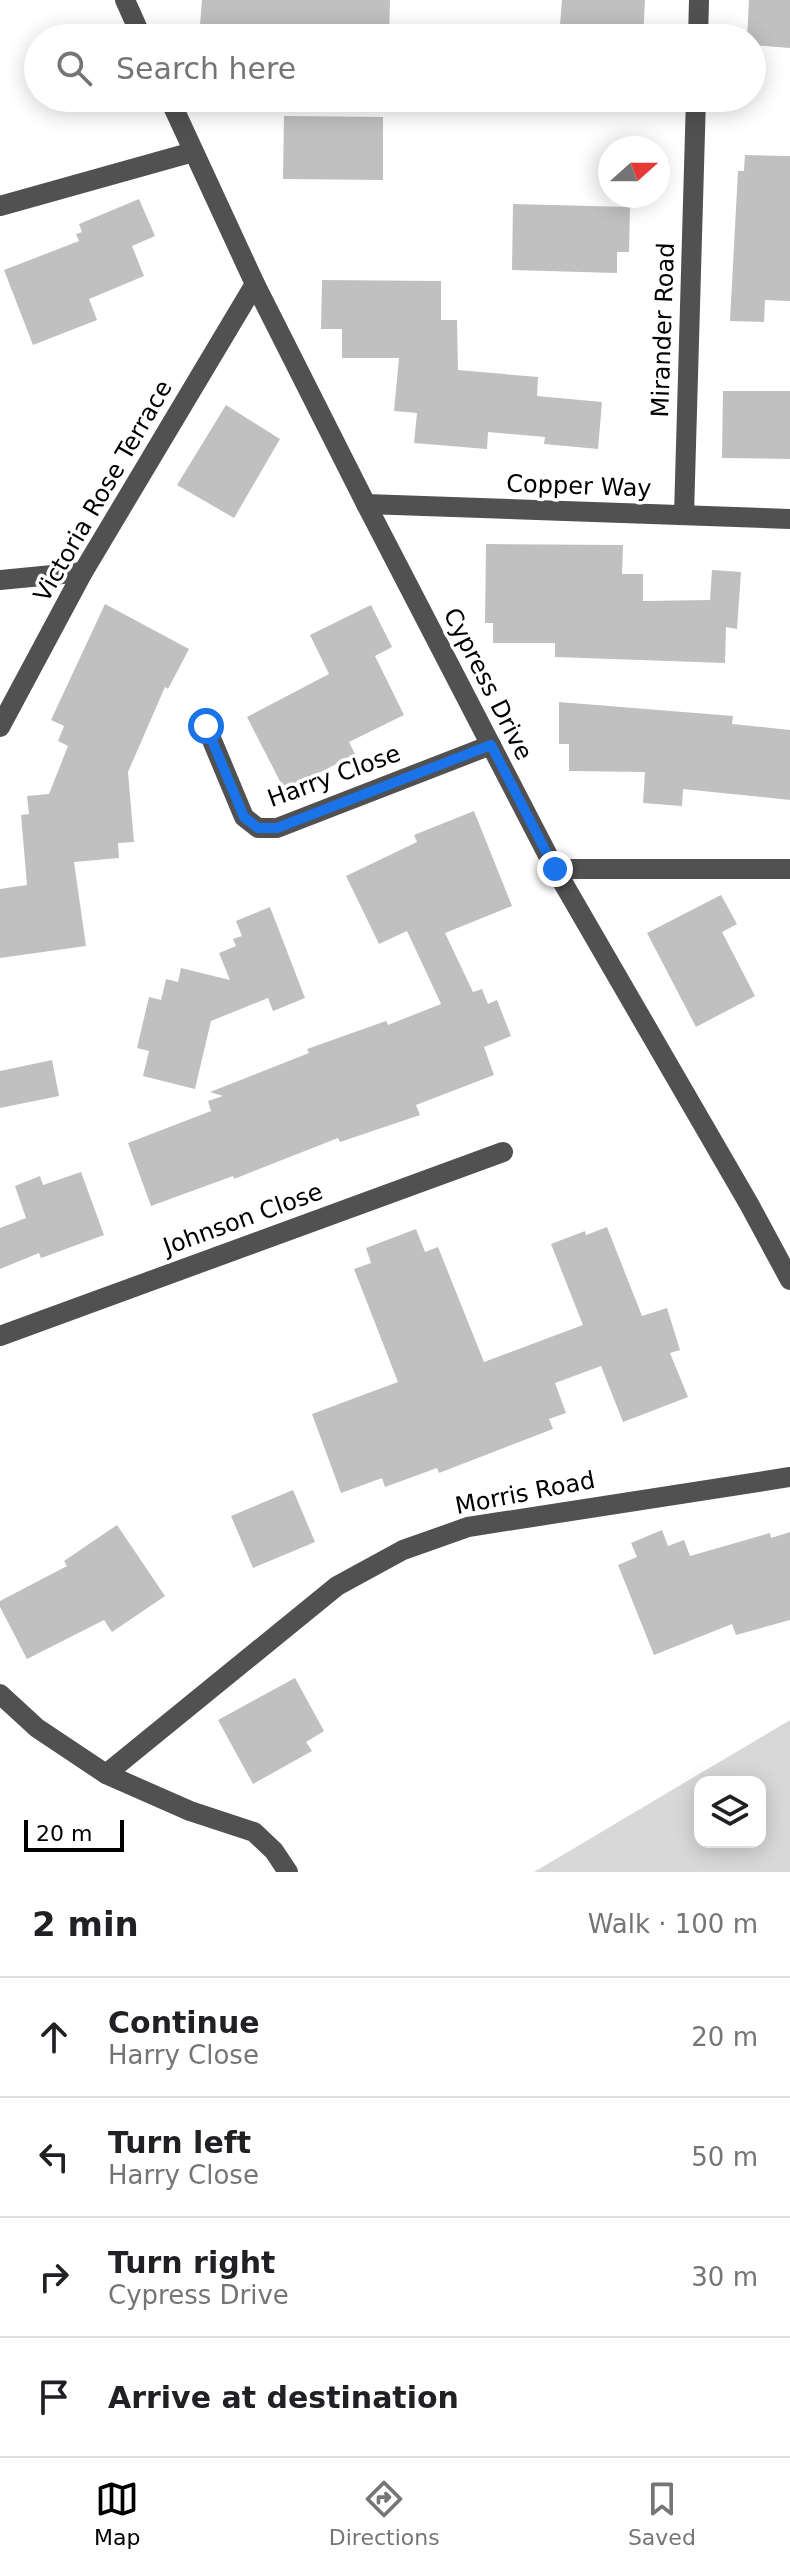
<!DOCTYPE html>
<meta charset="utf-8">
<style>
:root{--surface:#fff;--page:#f6f6f6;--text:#202124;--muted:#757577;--line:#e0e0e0;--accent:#000}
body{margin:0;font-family:"DejaVu Sans",sans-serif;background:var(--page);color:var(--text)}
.controls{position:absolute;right:24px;bottom:24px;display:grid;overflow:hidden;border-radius:16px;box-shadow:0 4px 20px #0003}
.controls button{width:72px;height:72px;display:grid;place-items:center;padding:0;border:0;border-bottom:2px solid var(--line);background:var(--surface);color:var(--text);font:40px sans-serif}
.compass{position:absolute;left:598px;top:136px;width:72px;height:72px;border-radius:50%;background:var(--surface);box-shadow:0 4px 20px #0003;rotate:69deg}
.scale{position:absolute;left:24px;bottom:20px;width:100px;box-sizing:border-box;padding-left:8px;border:4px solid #000;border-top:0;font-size:22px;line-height:28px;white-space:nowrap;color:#000;-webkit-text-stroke:6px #fff;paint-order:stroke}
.stop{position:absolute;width:24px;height:24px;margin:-18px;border:6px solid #1a73e8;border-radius:50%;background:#fff}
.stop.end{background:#1a73e8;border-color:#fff;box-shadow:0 2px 8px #0008}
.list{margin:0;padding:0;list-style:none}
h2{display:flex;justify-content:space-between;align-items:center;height:104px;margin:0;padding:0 32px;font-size:34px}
h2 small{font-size:26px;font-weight:400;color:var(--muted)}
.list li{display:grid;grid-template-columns:52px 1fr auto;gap:24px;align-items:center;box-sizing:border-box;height:120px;padding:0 32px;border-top:2px solid var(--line)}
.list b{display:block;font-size:30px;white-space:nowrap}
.list p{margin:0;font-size:26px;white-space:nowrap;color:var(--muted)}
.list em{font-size:26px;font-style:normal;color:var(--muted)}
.icon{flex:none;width:44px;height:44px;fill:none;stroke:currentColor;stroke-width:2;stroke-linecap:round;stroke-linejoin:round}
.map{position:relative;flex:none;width:790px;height:1872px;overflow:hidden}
.search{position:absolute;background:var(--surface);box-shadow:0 4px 20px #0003;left:24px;right:24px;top:24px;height:88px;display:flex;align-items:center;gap:20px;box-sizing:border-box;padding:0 28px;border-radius:44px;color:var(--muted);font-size:30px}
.sheet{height:584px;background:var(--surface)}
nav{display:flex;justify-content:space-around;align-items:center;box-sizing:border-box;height:112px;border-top:2px solid var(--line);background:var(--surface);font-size:22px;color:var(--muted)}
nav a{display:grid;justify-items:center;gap:4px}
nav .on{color:var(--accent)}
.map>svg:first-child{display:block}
.green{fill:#d8d8d8;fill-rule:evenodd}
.building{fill:#c0c0c0}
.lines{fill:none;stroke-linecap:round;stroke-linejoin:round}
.minor{stroke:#515151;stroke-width:20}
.route{stroke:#1a73e8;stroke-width:10}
.labels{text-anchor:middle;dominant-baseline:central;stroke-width:7;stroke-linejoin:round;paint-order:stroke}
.street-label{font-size:24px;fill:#000;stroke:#fff}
</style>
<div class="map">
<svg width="790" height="1872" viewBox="0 0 790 1872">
<rect width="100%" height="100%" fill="#fff"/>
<path class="green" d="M 790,1720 L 790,1872 L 534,1872 ZM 700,1782 L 760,1782 L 760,1842 L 700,1842 Z"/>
<g class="building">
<path d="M 202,0 L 390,0 L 389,38 L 199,38 Z"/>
<path d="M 562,0 L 645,0 L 643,38 L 559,38 Z"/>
<path d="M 749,0 L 790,0 L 790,48 L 752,45 L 752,38 L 747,38 Z"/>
<path d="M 284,116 L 383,117 L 383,180 L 283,179 Z"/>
<path d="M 745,155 L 790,156 L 790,301 L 765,300 L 764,322 L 730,321 L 738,171 L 744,171 Z"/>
<path d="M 139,199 L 155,236 L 132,246 L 144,276 L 89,299 L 97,320 L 33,345 L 4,270 L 79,241 L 76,234 L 82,232 L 79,224 Z"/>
<path d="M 513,204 L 630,207 L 629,252 L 617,252 L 617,273 L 512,270 Z"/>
<path d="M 322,280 L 441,281 L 441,320 L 457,320 L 458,370 L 538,377 L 537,396 L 602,402 L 598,449 L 544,444 L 545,437 L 488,432 L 487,449 L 414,443 L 417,413 L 394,411 L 399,358 L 342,358 L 342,329 L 321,329 Z"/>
<path d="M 723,391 L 790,391 L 790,459 L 722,458 Z"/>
<path d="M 226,405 L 280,439 L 234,518 L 177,485 Z"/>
<path d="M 486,544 L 623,545 L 622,574 L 643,574 L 643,601 L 710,600 L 712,570 L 741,572 L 737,629 L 726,627 L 725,663 L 555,657 L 555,643 L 493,643 L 493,623 L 485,623 Z"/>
<path d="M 105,604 L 189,649 L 168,689 L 165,687 L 128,772 L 134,842 L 118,843 L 119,858 L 74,862 L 86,946 L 0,958 L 0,889 L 27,885 L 21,815 L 29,814 L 27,796 L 49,794 L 68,746 L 58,741 L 64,726 L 51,720 Z"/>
<path d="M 371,605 L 392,647 L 375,656 L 404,715 L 349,742 L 355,754 L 285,791 L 247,717 L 329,674 L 310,635 Z"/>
<path d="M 559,702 L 733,716 L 732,724 L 790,730 L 790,800 L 683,789 L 682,806 L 643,803 L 645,772 L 569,771 L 569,744 L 559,744 Z"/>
<path d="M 474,811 L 512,906 L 445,933 L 473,992 L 482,989 L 488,1004 L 497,1000 L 511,1036 L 484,1047 L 494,1075 L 416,1105 L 420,1115 L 340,1142 L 338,1138 L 234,1179 L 233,1176 L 151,1206 L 128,1143 L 211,1111 L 208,1101 L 223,1096 L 210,1092 L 309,1053 L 307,1049 L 386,1021 L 388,1025 L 441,1004 L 407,931 L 379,944 L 346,876 L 417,842 L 414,835 Z"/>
<path d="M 721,895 L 737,924 L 722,932 L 755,996 L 696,1027 L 647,933 Z"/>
<path d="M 270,907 L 305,998 L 273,1011 L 268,998 L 211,1021 L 195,1089 L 143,1076 L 149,1051 L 137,1048 L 149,997 L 161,1000 L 166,979 L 178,982 L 181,968 L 230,980 L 219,953 L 236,946 L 233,939 L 242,936 L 236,921 Z"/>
<path d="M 52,1060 L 59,1096 L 0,1108 L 0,1071 Z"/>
<path d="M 81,1172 L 104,1235 L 41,1258 L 39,1253 L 0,1269 L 0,1228 L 26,1218 L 15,1186 L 40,1176 L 43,1185 Z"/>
<path d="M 607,1227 L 642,1316 L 667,1308 L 680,1350 L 670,1353 L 688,1397 L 623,1422 L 601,1366 L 555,1383 L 566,1413 L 549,1419 L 553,1429 L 439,1473 L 437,1468 L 385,1487 L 382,1478 L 341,1493 L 312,1414 L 398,1382 L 354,1269 L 371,1263 L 366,1248 L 416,1229 L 425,1252 L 438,1247 L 484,1362 L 583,1325 L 551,1244 L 585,1231 L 586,1235 Z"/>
<path d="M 293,1490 L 315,1542 L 253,1568 L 231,1516 Z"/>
<path d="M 117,1525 L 165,1596 L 112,1632 L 104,1620 L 27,1659 L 0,1607 L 0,1601 L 67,1566 L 64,1561 Z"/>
<path d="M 662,1530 L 668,1546 L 684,1540 L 690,1556 L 770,1533 L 771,1538 L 790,1532 L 790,1620 L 736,1635 L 732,1624 L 654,1655 L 618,1565 L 637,1557 L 631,1543 Z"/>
<path d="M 295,1678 L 324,1731 L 306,1742 L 312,1751 L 253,1784 L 218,1720 Z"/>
</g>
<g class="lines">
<g class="minor">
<path d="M 125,0 L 142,38"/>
<path d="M 698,38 L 699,0"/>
<path d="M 169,98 L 255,284 L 366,504 L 555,869 L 749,1204 L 790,1280"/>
<path d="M 0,206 L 193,152"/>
<path d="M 366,504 L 790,519"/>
<path d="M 684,515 L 696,98"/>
<path d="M 0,580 L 83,572"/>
<path d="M 206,726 L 244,817 L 258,828 L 277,828 L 491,745"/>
<path d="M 0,727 L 83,572 L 255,284"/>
<path d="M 555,869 L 790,869"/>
<path d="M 0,1336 L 503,1152"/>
<path d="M 0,1694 L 37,1728 L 106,1774 L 190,1811 L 254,1832 L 274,1851 L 288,1872"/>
<path d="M 106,1774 L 337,1586 L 403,1550 L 468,1527 L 790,1477"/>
</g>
</g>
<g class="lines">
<path class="route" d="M 206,726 L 244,817 L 258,828 L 277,828 L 491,745 L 555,869"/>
</g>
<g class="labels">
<g class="street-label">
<text transform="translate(663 330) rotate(-88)">Mirander Road</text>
<text transform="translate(579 486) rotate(2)">Copper Way</text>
<text transform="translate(103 491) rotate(-60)">Victoria Rose Terrace</text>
<text transform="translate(488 684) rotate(63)">Cypress Drive</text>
<text transform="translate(334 776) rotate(-20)">Harry Close</text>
<text transform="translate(243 1219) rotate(-20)">Johnson Close</text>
<text transform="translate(525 1493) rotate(-11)">Morris Road</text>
</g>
</g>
</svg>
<div class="controls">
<button><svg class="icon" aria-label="layers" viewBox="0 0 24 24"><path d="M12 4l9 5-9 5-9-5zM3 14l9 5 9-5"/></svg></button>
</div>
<svg class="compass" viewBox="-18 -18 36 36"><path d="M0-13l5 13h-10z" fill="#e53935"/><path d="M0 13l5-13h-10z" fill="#757577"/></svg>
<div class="scale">20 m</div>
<div class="stop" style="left:206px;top:726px"></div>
<div class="stop end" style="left:555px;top:869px"></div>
<div class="search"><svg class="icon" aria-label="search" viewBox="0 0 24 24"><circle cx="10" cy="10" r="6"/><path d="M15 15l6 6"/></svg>Search here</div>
</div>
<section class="sheet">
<h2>2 min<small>Walk · 100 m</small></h2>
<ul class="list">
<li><svg class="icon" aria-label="ahead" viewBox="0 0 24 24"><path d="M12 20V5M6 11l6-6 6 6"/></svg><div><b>Continue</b><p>Harry Close</p></div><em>20 m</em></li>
<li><svg class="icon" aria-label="left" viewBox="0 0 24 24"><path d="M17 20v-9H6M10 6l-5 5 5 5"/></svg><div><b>Turn left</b><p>Harry Close</p></div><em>50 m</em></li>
<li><svg class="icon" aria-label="right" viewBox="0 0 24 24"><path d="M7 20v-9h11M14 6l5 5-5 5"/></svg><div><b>Turn right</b><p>Cypress Drive</p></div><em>30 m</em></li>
<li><svg class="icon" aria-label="arrive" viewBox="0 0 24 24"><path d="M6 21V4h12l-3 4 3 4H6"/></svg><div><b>Arrive at destination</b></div></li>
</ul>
</section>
<nav>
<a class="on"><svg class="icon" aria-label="map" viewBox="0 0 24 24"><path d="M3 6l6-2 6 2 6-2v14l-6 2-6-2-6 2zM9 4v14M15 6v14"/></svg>Map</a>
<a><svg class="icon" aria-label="directions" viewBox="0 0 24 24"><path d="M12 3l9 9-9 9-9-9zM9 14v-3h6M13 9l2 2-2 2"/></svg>Directions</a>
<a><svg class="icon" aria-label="saved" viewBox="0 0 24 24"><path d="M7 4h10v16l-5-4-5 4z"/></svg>Saved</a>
</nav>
